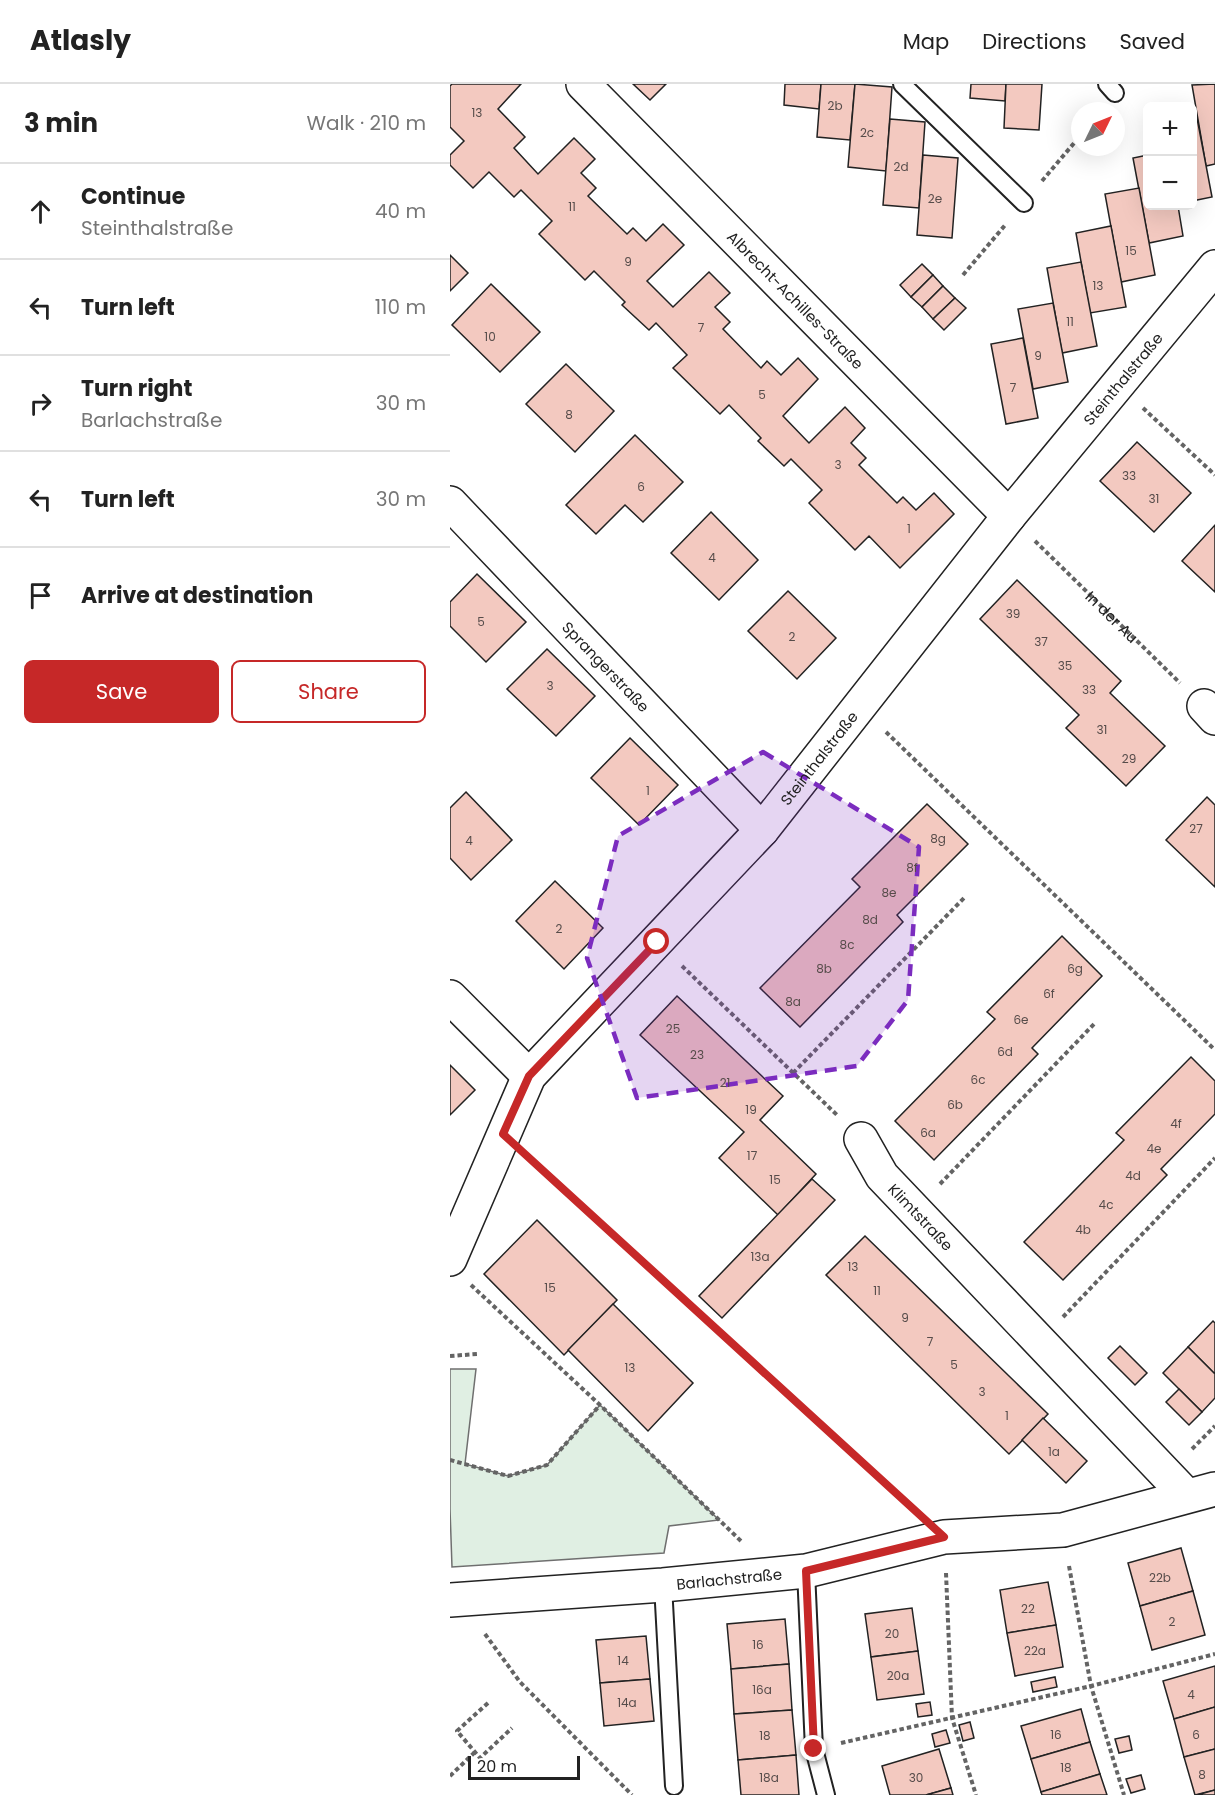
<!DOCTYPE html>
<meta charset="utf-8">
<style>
:root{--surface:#fff;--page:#f2f2f2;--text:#222;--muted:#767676;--line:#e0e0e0;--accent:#c62828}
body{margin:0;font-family:Poppins,sans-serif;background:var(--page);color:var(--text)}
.controls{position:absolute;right:18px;top:18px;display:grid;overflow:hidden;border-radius:9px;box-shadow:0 6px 24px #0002}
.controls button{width:54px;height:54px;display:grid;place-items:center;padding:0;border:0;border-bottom:2px solid var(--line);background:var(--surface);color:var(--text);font:30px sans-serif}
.compass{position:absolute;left:621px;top:18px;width:54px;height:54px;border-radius:50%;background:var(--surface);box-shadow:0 6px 24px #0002;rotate:47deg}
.scale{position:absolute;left:18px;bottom:15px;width:112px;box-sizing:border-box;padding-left:6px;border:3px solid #222;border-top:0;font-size:16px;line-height:21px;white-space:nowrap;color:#222;-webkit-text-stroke:4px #fff;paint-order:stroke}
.stop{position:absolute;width:18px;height:18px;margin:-14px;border:4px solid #c62828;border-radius:50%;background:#fff}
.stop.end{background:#c62828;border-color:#fff;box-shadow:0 2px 6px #0008}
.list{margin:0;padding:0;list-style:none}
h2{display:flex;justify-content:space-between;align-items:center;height:78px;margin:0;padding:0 24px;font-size:26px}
h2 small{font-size:20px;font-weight:400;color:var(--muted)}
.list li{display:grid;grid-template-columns:39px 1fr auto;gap:18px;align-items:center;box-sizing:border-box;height:96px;padding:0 24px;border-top:2px solid var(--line)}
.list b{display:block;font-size:22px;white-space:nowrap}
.list p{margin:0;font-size:20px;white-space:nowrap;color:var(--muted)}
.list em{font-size:20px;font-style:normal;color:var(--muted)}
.actions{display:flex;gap:12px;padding:18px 24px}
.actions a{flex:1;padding:14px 0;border:2px solid var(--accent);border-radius:9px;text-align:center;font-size:21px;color:var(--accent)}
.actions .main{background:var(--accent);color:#fff}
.icon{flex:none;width:33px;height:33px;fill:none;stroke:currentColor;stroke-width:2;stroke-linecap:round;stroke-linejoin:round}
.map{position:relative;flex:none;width:765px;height:1711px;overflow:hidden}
header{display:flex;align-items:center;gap:36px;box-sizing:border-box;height:84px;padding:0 30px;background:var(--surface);border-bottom:2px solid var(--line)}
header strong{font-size:28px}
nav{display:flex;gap:33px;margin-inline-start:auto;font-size:21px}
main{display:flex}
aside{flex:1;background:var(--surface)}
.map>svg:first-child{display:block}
.green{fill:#e0efe3;stroke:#6f6f6f;stroke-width:1.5}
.building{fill:#f3c9c0;stroke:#222;stroke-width:1.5}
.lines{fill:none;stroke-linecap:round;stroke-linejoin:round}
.service-casing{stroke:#222;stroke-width:20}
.minor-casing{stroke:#222;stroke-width:36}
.path{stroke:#646464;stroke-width:4;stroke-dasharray:4.5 3;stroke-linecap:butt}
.service{stroke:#fff;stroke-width:16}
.minor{stroke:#fff;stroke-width:33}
.route{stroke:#c62828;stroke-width:8}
.marked{fill:#7b2cbf;fill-opacity:0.2;stroke:#7b2cbf;stroke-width:4.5;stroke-dasharray:12 8;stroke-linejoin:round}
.labels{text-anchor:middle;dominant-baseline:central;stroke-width:4.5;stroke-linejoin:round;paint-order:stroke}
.number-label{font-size:12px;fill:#564c4a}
.street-label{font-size:15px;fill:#222;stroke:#fff}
</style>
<header>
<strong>Atlasly</strong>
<nav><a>Map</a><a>Directions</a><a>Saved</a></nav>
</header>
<main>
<aside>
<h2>3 min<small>Walk · 210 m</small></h2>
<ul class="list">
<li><svg class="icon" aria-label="ahead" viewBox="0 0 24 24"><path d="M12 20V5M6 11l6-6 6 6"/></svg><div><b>Continue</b><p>Steinthalstraße</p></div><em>40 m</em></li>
<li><svg class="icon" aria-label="left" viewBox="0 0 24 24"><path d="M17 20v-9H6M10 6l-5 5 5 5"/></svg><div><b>Turn left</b></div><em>110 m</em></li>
<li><svg class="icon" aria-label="right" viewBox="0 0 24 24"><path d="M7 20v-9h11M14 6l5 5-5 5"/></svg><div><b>Turn right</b><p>Barlachstraße</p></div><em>30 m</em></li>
<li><svg class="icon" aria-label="left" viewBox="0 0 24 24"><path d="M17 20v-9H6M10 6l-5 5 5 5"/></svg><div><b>Turn left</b></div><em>30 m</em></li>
<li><svg class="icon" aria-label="arrive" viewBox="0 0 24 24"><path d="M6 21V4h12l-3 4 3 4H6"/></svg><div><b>Arrive at destination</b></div></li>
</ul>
<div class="actions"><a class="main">Save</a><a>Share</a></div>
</aside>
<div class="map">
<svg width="765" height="1711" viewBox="0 0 765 1711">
<rect width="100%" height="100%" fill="#fff"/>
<path class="green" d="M 0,1285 L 26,1285 L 15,1380 L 58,1392 L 97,1381 L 150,1321 L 269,1436 L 219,1442 L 214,1469 L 2,1483 L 0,1425 Z"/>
<g class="building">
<path d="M 2,0 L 71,0 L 48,25 L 75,53 L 64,64 L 88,90 L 124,54 L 145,75 L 131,89 L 146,104 L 138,112 L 177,150 L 183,144 L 196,157 L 213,140 L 234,161 L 197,197 L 223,223 L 259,188 L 280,209 L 265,223 L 280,238 L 273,245 L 311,284 L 317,277 L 331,291 L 348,274 L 368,295 L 333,332 L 359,359 L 395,323 L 415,344 L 401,359 L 416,374 L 409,381 L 447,419 L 453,413 L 466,426 L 484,409 L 504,430 L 450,484 L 419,452 L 405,466 L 359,419 L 372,406 L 341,375 L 334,382 L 308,357 L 311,354 L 279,321 L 270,330 L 223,284 L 237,271 L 206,239 L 199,246 L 172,221 L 175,218 L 144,187 L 135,196 L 89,150 L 102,137 L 71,106 L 64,113 L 39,88 L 23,104 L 0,81 L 0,71 L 14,57 L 0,43 L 0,2 Z"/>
<path d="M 183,0 L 216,0 L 200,16 Z"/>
<path d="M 335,0 L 371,0 L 369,25 L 334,21 Z"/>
<path d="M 371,0 L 405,0 L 400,56 L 367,53 Z"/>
<path d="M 405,0 L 442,3 L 436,87 L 398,83 Z"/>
<path d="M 521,0 L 556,0 L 555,17 L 520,14 Z"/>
<path d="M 556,0 L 592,0 L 589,46 L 554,44 Z"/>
<path d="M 765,0 L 765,80 L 756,82 L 742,1 Z"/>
<path d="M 747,34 L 762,113 L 742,117 L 742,35 Z"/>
<path d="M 440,35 L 475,38 L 469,124 L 433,121 Z"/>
<path d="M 473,71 L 508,74 L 502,154 L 467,151 Z"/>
<path d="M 698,71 L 698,122 L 728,122 L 733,152 L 699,159 L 683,74 Z"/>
<path d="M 689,104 L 705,191 L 671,198 L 655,110 Z"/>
<path d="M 661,142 L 676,223 L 640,229 L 626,149 Z"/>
<path d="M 0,171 L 18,189 L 0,207 Z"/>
<path d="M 631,178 L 647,262 L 612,269 L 597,184 Z"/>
<path d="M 472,180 L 483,191 L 461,213 L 450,201 Z"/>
<path d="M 483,191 L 493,202 L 472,223 L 461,213 Z"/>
<path d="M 41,200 L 90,248 L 50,288 L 2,241 Z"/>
<path d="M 493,202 L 505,214 L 483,235 L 472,223 Z"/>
<path d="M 505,214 L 516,224 L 494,246 L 483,235 Z"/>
<path d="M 603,219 L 618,298 L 583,305 L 568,225 Z"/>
<path d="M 573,254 L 588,334 L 556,340 L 541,260 Z"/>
<path d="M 116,280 L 164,327 L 125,368 L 76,320 Z"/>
<path d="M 185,351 L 233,398 L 193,438 L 175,421 L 146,450 L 116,421 Z"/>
<path d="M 687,358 L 741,409 L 704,448 L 650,397 Z"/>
<path d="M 261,428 L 308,476 L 269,516 L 221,469 Z"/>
<path d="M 765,441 L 765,508 L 732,477 Z"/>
<path d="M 27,490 L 76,538 L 36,578 L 0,542 L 0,518 Z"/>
<path d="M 567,496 L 671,597 L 660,609 L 715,662 L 676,702 L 616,644 L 629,631 L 530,535 Z"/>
<path d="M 338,507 L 386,554 L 347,595 L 298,547 Z"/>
<path d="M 97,565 L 145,612 L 106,652 L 57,605 Z"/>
<path d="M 180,654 L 228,701 L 189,741 L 141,694 Z"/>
<path d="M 16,708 L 62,756 L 21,796 L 0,774 L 0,724 Z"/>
<path d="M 757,713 L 765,721 L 765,803 L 716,756 Z"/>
<path d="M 477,720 L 518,760 L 447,831 L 453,838 L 350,943 L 310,904 L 410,803 L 402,795 Z"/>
<path d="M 105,797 L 153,844 L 114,885 L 66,837 Z"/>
<path d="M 612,852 L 652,892 L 582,964 L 588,970 L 484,1076 L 445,1037 L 545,935 L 537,928 Z"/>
<path d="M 227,912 L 333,1012 L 310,1036 L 366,1090 L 328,1131 L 269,1074 L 294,1048 L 190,951 Z"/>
<path d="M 741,973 L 765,997 L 765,1030 L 711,1085 L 717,1091 L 613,1196 L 574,1158 L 674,1056 L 666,1049 Z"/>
<path d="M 0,981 L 25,1006 L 0,1031 Z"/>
<path d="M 362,1095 L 385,1116 L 272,1234 L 249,1212 Z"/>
<path d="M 87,1136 L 167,1216 L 114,1271 L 34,1190 Z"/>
<path d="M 415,1152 L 598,1330 L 559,1370 L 376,1191 Z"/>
<path d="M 163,1220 L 243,1299 L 198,1347 L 118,1266 Z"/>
<path d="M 763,1237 L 765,1239 L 765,1290 L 738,1263 Z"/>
<path d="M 670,1262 L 697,1289 L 685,1301 L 658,1274 Z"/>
<path d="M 738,1263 L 765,1290 L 765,1314 L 752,1328 L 713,1289 Z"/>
<path d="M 729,1305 L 752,1328 L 739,1341 L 716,1318 Z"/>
<path d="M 593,1334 L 637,1377 L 616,1399 L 572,1356 Z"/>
<path d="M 731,1464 L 743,1507 L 690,1522 L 678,1479 Z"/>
<path d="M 598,1498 L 606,1541 L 557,1549 L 550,1506 Z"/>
<path d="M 743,1507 L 755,1551 L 702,1566 L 690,1522 Z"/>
<path d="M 462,1524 L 468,1567 L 421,1573 L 415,1530 Z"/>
<path d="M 335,1535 L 339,1580 L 281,1585 L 277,1540 Z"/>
<path d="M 606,1541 L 613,1583 L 565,1592 L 557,1549 Z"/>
<path d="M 196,1552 L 200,1595 L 150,1599 L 146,1556 Z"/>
<path d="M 468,1567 L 474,1610 L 427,1616 L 421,1573 Z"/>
<path d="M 339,1580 L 342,1626 L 284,1630 L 281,1585 Z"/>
<path d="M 765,1582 L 765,1623 L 724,1635 L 713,1597 Z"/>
<path d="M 605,1593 L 607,1603 L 583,1608 L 581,1598 Z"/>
<path d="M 200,1595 L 204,1637 L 154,1642 L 150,1599 Z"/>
<path d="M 480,1618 L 482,1631 L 468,1633 L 466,1620 Z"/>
<path d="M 765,1623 L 765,1665 L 734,1673 L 724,1635 Z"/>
<path d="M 631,1625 L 640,1658 L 581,1675 L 571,1642 Z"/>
<path d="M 342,1626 L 346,1671 L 288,1676 L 284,1630 Z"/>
<path d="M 520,1638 L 524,1654 L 513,1657 L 509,1641 Z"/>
<path d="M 496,1646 L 500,1659 L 485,1663 L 482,1650 Z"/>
<path d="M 679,1652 L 682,1666 L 669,1669 L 665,1655 Z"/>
<path d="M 640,1658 L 650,1690 L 591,1708 L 581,1675 Z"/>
<path d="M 489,1665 L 501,1704 L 476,1711 L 440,1711 L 432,1682 Z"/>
<path d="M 765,1665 L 765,1706 L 745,1711 L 734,1673 Z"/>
<path d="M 346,1671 L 349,1711 L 291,1711 L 288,1676 Z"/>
<path d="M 650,1690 L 657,1711 L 592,1711 L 591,1708 Z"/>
<path d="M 691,1691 L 695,1705 L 681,1709 L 676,1695 Z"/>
<path d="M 501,1704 L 503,1711 L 476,1711 Z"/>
<path d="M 765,1706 L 765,1711 L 747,1711 Z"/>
</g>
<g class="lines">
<g class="service-casing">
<g id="service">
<path d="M 452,0 L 574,119"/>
<path d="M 657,0 L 665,9"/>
<path d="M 356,1487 L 364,1665 L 376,1711"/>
<path d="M 213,1501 L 224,1702"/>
</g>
</g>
<g class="minor-casing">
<g id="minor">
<path id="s2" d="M 133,0 L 559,432"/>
<path id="s3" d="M 0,419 L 312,746"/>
<path d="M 754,622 L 765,634"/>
<path d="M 0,913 L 79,992"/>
<path id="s4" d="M 411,1055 L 432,1092 L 736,1411"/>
<path id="s5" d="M 0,1175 L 79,992 L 312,746 L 559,432 L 765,183"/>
<path id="s6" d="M 0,1516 L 213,1501 L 356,1487 L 494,1453 L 613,1446 L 765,1405"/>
</g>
</g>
<g class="path">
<path d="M 592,97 L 630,52"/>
<path d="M 513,191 L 556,140"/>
<path d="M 693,324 L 765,391"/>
<path id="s1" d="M 585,457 L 730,599"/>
<path d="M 436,648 L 765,966"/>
<path d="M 232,882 L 387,1031"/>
<path d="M 343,989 L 514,814"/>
<path d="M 82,1077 L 462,1424"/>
<path d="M 490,1100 L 645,939"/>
<path d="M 21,1201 L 150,1321 L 292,1458"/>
<path d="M 613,1233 L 765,1074"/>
<path d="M 0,1272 L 27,1270"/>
<path d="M 742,1365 L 765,1342"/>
<path d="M 0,1376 L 58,1392 L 97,1381 L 150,1321"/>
<path d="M 619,1482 L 641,1602 L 674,1711"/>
<path d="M 496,1489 L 502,1634 L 526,1711"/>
<path d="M 35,1550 L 70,1598 L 182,1711"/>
<path d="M 38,1619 L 7,1647 L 30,1674 L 62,1644"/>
<path d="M 391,1659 L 641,1602 L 765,1570"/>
<path d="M 0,1692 L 25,1668"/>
</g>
<use href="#service" class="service"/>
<use href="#minor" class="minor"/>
</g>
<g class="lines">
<path class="route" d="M 207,858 L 79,992 L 53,1050 L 494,1453 L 356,1487 L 364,1665"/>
</g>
<path class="marked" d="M 313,668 L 469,763 L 458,916 L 407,982 L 187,1014 L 137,874 L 168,752 Z"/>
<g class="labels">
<g class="number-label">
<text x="385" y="21">2b</text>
<text x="27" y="28">13</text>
<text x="417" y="48">2c</text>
<text x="451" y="82">2d</text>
<text x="485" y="114">2e</text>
<text x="122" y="122">11</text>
<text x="681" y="166">15</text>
<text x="178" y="177">9</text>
<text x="648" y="201">13</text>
<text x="620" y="237">11</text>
<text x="251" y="243">7</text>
<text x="40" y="252">10</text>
<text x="588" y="271">9</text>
<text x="563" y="303">7</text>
<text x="312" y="310">5</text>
<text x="119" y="330">8</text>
<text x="388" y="380">3</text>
<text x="679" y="391">33</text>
<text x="191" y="402">6</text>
<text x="704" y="414">31</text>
<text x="459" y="444">1</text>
<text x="262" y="473">4</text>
<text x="563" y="529">39</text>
<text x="31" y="537">5</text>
<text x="342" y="552">2</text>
<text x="591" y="557">37</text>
<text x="615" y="581">35</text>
<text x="100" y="601">3</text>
<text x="639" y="605">33</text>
<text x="652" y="645">31</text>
<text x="679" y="674">29</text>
<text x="198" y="706">1</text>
<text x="746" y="744">27</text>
<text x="488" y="754">8g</text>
<text x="19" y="756">4</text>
<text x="462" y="783">8f</text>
<text x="439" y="808">8e</text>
<text x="420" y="835">8d</text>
<text x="109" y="844">2</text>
<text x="397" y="860">8c</text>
<text x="374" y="884">8b</text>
<text x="625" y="884">6g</text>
<text x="599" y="909">6f</text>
<text x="343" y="917">8a</text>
<text x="571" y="935">6e</text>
<text x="223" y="944">25</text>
<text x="555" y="967">6d</text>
<text x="247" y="970">23</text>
<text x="528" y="995">6c</text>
<text x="275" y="998">21</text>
<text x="505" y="1020">6b</text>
<text x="301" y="1025">19</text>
<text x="726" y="1039">4f</text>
<text x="478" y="1048">6a</text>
<text x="704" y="1064">4e</text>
<text x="302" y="1071">17</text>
<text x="683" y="1091">4d</text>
<text x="325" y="1095">15</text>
<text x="656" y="1120">4c</text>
<text x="633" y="1145">4b</text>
<text x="310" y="1172">13a</text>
<text x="403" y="1182">13</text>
<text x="100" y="1203">15</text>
<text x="427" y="1206">11</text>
<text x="455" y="1233">9</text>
<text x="480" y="1257">7</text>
<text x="504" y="1280">5</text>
<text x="180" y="1283">13</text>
<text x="532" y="1307">3</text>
<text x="557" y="1331">1</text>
<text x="604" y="1367">1a</text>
<text x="710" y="1493">22b</text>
<text x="578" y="1524">22</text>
<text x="722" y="1537">2</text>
<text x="442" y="1549">20</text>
<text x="308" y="1560">16</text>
<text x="585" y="1566">22a</text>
<text x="173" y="1576">14</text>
<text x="448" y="1591">20a</text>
<text x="312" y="1605">16a</text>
<text x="741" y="1610">4</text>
<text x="177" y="1618">14a</text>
<text x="606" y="1650">16</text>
<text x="746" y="1650">6</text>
<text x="315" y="1651">18</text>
<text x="616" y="1683">18</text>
<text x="752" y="1690">8</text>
<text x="319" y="1693">18a</text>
<text x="466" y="1693">30</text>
</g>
<g class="street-label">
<text stroke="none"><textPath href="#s2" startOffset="303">Albrecht-Achilles-Straße</textPath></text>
<text stroke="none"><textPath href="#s5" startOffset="1116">Steinthalstraße</textPath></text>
<text stroke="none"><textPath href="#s1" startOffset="108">In der Au</textPath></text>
<text stroke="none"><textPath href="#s3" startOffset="226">Sprangerstraße</textPath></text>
<text stroke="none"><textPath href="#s5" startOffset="630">Steinthalstraße</textPath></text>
<text stroke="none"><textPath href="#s4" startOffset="99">Klimtstraße</textPath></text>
<text stroke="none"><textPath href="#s6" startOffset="280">Barlachstraße</textPath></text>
</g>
</g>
</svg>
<div class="controls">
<button>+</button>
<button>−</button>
</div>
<svg class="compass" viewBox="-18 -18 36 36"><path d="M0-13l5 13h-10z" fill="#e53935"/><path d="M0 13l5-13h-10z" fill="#767676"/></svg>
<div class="scale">20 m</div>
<div class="stop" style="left:207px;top:858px"></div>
<div class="stop end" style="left:364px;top:1665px"></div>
</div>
</main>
